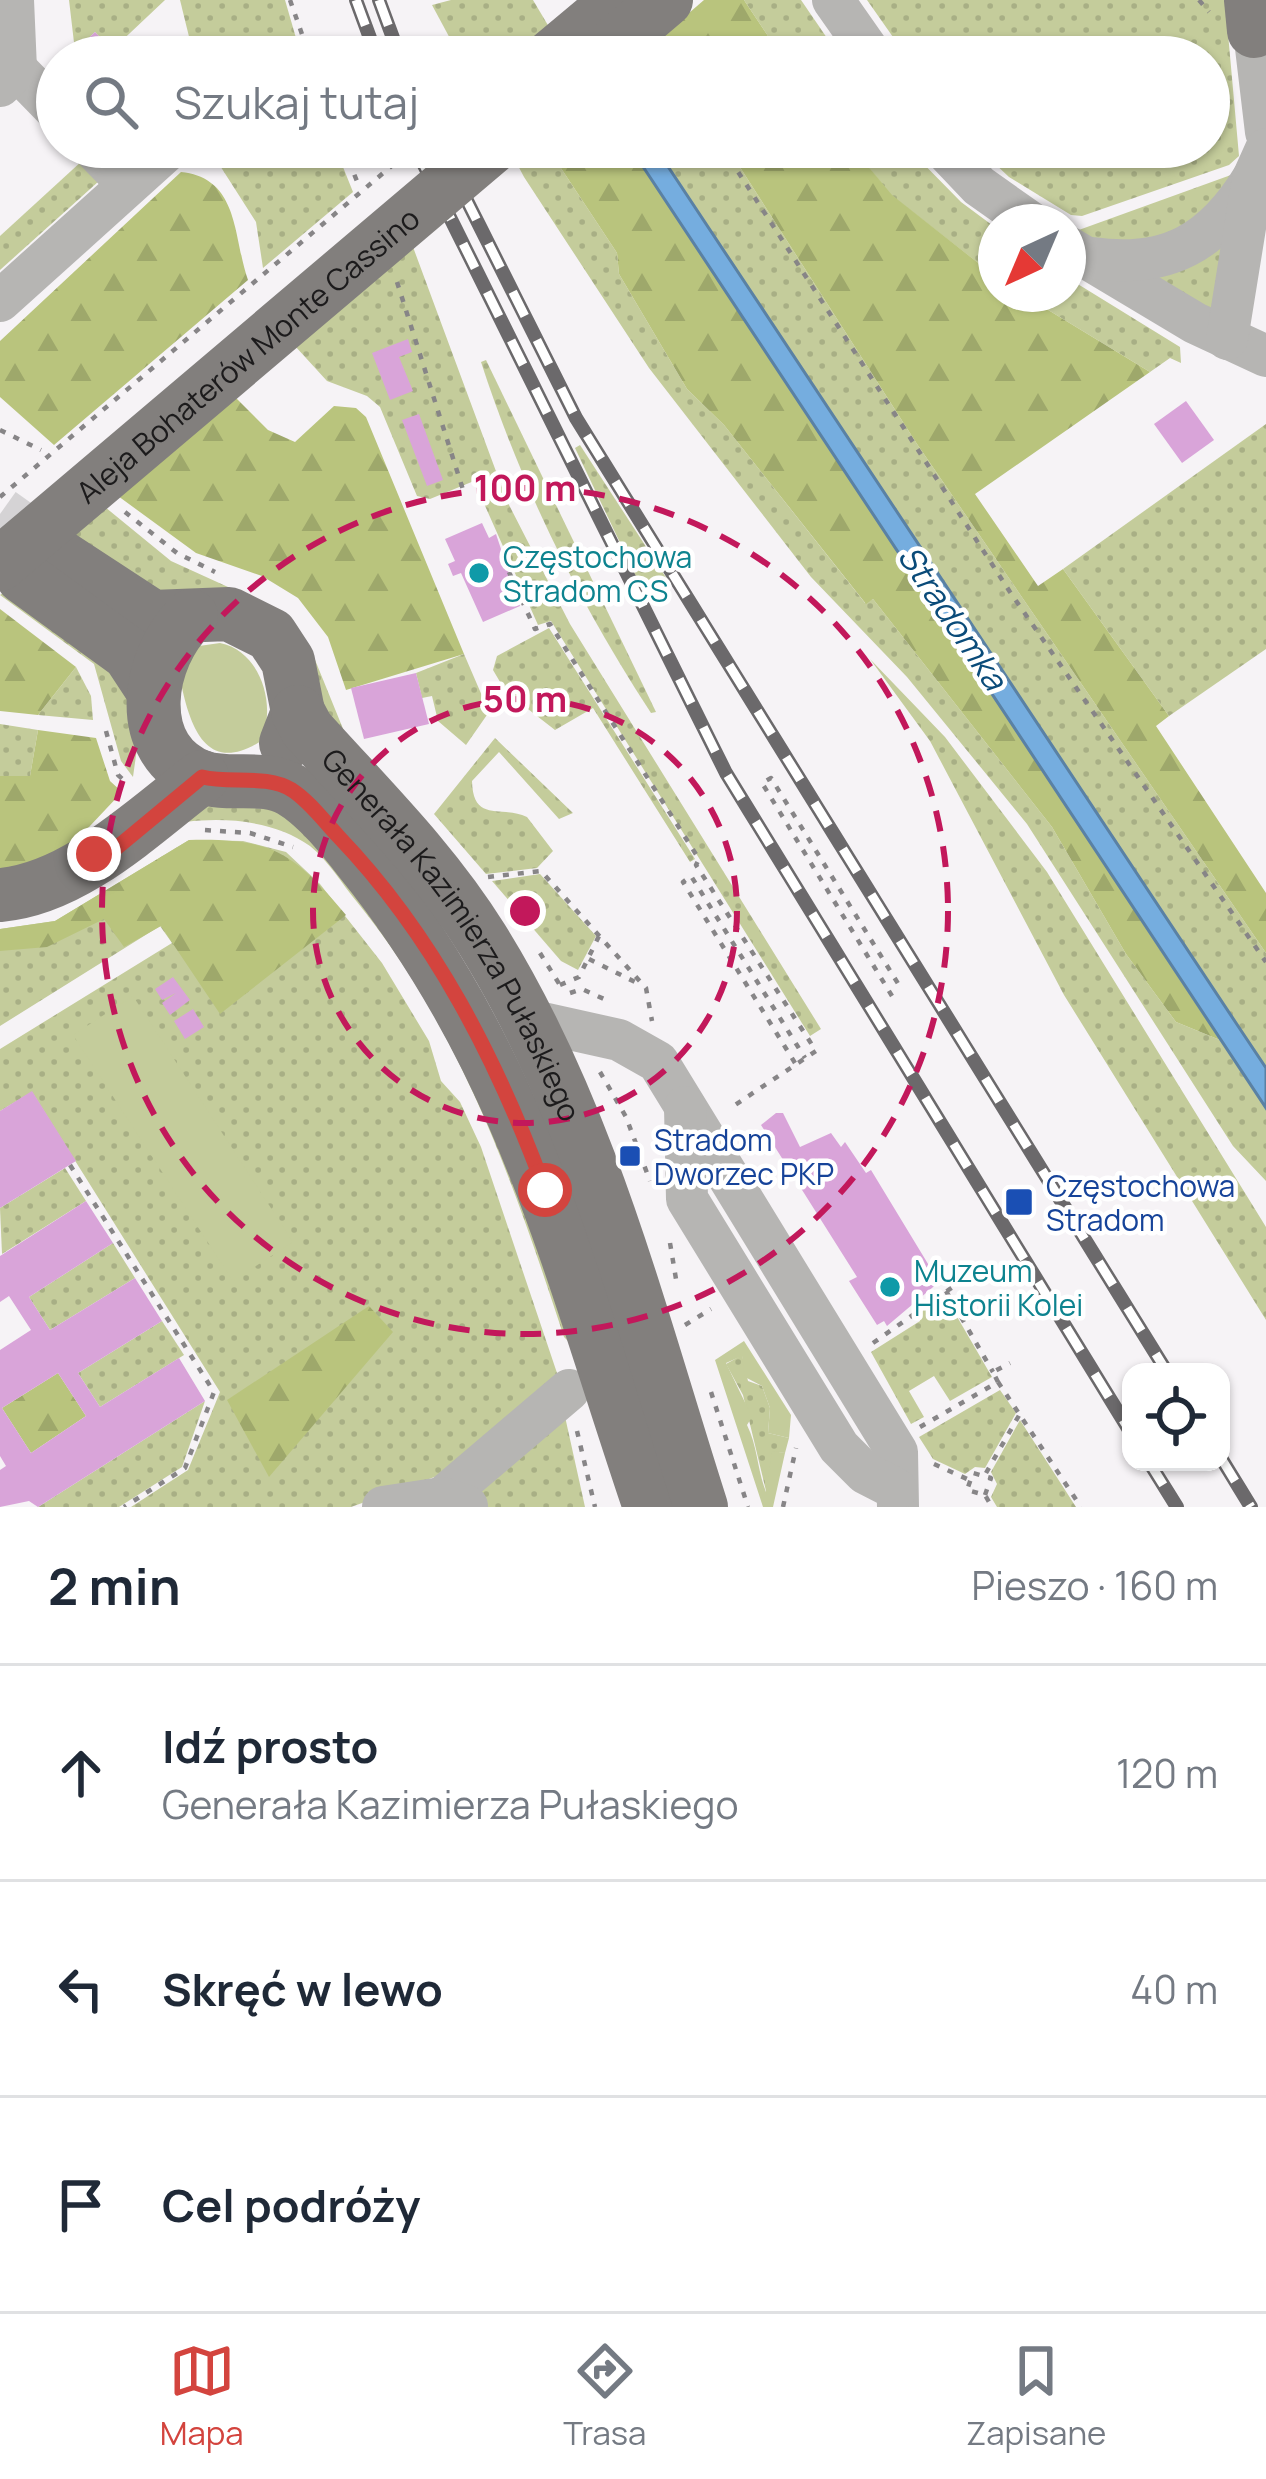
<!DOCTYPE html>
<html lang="pl">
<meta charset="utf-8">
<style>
:root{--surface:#fff;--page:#f6f6f7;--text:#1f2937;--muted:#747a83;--line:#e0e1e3;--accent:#d3443e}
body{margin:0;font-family:Manrope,sans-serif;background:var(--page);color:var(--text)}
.controls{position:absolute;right:36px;bottom:36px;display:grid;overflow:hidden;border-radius:24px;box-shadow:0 3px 9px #0004}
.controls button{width:108px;height:108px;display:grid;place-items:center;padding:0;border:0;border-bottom:3px solid var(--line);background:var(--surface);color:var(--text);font:60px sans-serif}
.compass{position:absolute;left:978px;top:204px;width:108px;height:108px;border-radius:50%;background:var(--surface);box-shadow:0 3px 9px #0004;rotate:224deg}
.stop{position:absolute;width:36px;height:36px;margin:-27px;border:9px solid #d3443e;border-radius:50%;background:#fff}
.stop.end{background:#d3443e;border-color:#fff;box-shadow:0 3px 12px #0008}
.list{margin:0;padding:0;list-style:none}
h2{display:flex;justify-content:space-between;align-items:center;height:156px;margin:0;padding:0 48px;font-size:51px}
h2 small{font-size:39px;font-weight:400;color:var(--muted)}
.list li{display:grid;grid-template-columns:78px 1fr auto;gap:36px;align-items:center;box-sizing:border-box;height:216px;padding:0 48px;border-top:3px solid var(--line)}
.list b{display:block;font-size:45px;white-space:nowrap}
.list p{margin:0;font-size:39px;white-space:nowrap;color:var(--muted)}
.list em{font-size:39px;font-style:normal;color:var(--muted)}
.icon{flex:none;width:66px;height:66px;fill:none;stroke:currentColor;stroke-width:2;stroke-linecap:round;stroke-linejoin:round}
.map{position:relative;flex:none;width:1266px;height:1507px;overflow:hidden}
.search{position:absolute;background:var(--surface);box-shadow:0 3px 9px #0004;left:36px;right:36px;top:36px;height:132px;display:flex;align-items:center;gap:30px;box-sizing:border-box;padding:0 42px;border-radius:66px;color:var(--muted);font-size:45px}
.sheet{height:804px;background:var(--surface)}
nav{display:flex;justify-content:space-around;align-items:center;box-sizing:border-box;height:168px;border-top:3px solid var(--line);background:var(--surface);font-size:33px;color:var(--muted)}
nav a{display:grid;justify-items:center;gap:6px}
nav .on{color:var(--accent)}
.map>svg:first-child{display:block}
.grass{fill:url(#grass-dots)}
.forest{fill:url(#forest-firs)}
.garden{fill:#c4cc9b}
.water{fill:#75addf;stroke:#5a81a4;stroke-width:3}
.building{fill:#d9a4d9;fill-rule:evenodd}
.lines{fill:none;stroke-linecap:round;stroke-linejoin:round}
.major-tunnel{stroke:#d5d3d5;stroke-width:54;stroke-dasharray:54 27;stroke-linecap:butt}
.path{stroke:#878587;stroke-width:4.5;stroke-dasharray:6 9;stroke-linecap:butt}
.minor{stroke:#b6b5b3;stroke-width:42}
.major{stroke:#827f7d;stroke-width:54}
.rail-casing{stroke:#6b696b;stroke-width:14}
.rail{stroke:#fff;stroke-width:9;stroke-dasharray:27;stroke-linecap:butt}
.path-bridge{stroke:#878587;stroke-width:4.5;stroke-dasharray:6 9;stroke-linecap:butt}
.major-bridge{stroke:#827f7d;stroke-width:54}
.route{stroke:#d3443e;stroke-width:15}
.ring{fill:none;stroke:#c2185b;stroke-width:6;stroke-dasharray:21 15}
.culture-dot{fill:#0f9aa8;stroke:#fff;stroke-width:4.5}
.transit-dot{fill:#1a4fb4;stroke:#fff;stroke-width:4.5}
.labels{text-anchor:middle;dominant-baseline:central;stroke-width:9;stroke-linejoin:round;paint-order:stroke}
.street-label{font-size:30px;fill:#1c1b1c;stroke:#fff}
.culture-label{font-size:30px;fill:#0d838f;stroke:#fff;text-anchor:start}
.transit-label{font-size:30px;fill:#164399;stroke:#fff;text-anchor:start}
.water-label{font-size:33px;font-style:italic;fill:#0a4b79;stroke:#fff}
.centre{fill:#c2185b;stroke:#fff;stroke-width:6}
.ring-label{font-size:36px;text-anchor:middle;font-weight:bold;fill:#c2185b;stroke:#fff;stroke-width:9;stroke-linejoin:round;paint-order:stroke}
</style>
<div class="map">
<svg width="1266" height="1507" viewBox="0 0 1266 1507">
<defs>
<pattern id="grass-dots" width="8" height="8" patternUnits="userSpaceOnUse" patternTransform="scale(3)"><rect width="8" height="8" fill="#c4cc9b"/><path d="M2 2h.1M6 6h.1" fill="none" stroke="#a8af85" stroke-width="1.8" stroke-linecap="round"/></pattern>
<pattern id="forest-firs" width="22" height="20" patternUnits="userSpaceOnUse" patternTransform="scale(3)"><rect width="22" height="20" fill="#b9c47d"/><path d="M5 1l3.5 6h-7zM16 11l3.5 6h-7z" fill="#9ea86b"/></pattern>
</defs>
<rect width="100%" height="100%" fill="#f6f3f6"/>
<g class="grass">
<path d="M 69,0 L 165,0 L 112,50 L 95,32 L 75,51 Z"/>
<path d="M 180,0 L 285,0 L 296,38 L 257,57 L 194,57 Z"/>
<path d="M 451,0 L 533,0 L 549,27 L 513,57 L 460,57 L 432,5 Z"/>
<path d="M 744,0 L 801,0 L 840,57 L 782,57 Z"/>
<path d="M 867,0 L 1225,0 L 1239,156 L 1229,165 L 1082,216 L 1071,215 L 1009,177 L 977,147 L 1209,147 L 1209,57 L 907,57 Z"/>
<path d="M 222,147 L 335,147 L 353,192 L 263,268 L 256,222 L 217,161 Z"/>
<path d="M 531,147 L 547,147 L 617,253 L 619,274 L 687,389 L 724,425 L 865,603 L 873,599 L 1052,827 L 1126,954 L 1176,1022 L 1220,1040 L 1266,1108 L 1266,1181 L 1233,1146 L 1027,824 L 907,677 L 811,577 L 649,368 L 524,177 L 515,160 Z"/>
<path d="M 655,147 L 727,147 L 917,444 L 1266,953 L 1266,1068 Z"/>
<path d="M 852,147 L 907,147 L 961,202 L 996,228 L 996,277 L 891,195 Z"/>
<path d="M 83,160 L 99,181 L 0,270 L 0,236 Z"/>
<path d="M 1242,171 L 1224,210 L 1123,252 L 1076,231 Z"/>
<path d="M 1224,242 L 1220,316 L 1143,273 Z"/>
<path d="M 413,247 L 507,501 L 570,624 L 821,1029 L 810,1036 L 551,621 L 538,625 L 474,481 L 430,499 L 417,496 L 380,407 L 367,396 L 327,381 L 295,346 Z"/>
<path d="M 1068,278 L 1180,347 L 1181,363 L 1170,358 L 1150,372 L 1022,294 L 1068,294 Z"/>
<path d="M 486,360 L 656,712 L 651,713 C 579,603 522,488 481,362 Z"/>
<path d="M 1266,424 L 1266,649 L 1169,716 L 1063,569 Z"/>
<path d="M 580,445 L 667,579 L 643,591 L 575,448 Z"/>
<path d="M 105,507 L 171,561 L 285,613 L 309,645 L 350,746 L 329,730 L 314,670 L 64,541 Z"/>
<path d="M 11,587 L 119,667 L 138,741 L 133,777 L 121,761 L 94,664 L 0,595 Z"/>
<path d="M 549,628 L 695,859 L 690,862 L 593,708 L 555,730 L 506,692 L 493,670 L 497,656 Z"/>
<path d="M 464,654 L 489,712 L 466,745 L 438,721 L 432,696 L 422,698 L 416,673 Z"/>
<path d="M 870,659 L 945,737 L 1047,872 L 1266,1227 L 1266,1320 L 1064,995 L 930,741 Z"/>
<path d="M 76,667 L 91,696 L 93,720 L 38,715 Z"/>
<path d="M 0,724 L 38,730 L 30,776 L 0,776 Z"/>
<path d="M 495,738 L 573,813 L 559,819 L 499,752 L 472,781 C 473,823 500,805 527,817 L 553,851 L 537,868 L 486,874 L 434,814 Z"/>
<path d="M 187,804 L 290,810 L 465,1043 L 571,1344 L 564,1337 C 513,1181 461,1030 357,902 C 342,884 328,860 310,846 C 276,821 226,817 186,822 Z"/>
<path d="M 189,840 L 243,841 L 286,852 L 320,884 L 382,963 L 429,1041 L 441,1081 L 460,1102 L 481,1147 L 558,1376 L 468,1465 L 351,1507 L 131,1507 L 188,1470 L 220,1392 L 32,1092 L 0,1111 L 0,1049 L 172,943 L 160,926 L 0,1026 L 0,929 L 55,921 Z"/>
<path d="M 540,874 L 596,936 L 578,970 L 561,961 L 492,881 Z"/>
<path d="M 65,1168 L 86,1201 L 2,1254 L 0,1208 Z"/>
<path d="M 113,1243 L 135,1278 L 50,1330 L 29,1297 Z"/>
<path d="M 945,1296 L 992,1377 L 950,1401 L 934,1376 L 909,1391 L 924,1417 L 911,1424 L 871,1352 L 920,1321 L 919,1313 Z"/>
<path d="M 162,1321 L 184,1355 L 100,1407 L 78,1373 Z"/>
<path d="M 742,1355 L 748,1381 L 762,1386 L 770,1408 L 768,1433 L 789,1438 L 785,1453 L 773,1452 L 767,1495 L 743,1395 L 726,1364 Z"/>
<path d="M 1000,1390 L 1016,1413 L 985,1468 L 975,1467 L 965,1474 L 933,1459 L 919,1437 Z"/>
<path d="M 205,1401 L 182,1467 L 119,1507 L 38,1507 Z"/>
<path d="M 562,1403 L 585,1507 L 483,1507 L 473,1487 Z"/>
<path d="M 1020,1420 L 1076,1507 L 997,1507 L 991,1497 L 997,1484 L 991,1472 Z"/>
</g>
<g class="forest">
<path d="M 704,0 L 744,0 L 782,57 L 671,57 L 660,38 Z"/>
<path d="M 547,147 L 630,147 L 1220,1040 L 1176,1022 L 1126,954 L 1052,827 L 873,599 L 866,604 L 724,425 L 687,389 L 619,274 L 617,253 Z"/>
<path d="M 727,147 L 852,147 L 892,195 L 996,277 L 996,294 L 1022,294 L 1150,372 L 975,494 L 1038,586 L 1063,569 L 1169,716 L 1156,726 L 1266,893 L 1266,953 L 917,444 Z"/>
<path d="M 181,172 C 240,178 233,238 248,280 L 54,445 L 0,397 L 0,341 Z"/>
<path d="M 235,397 L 268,430 L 295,442 L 334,406 L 356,408 L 366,417 L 464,654 L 346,690 L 328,637 L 298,598 L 262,576 L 196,553 L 118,496 Z"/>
<path d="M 0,609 L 76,667 L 38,715 L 0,711 Z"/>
<path d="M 38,730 L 96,738 L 110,781 L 122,792 L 73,844 L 0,878 L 0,776 L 30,776 Z"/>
<path d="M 189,840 C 273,838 293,852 346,915 L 220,1014 L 161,926 L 124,947 L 104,919 L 47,947 L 0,951 L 0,929 L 55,921 Z"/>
<path d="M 369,1306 L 393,1332 L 269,1477 L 227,1400 Z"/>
<path d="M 58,1373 L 86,1416 L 31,1453 L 2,1408 Z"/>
</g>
<g class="garden">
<path d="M 220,643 C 261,651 277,706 261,741 C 197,782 186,707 177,664 L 199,646 Z"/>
<path d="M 133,996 L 293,1242 L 233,1281 L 73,1035 Z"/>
<path d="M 744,1341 L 791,1415 L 789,1438 L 768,1433 L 770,1408 L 762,1386 L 745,1377 L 742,1356 L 726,1363 L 752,1417 L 747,1425 C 758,1448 757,1469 766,1492 L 772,1451 L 785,1453 L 773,1507 L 763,1507 L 715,1360 Z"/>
</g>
<path class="water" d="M 630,147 L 655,147 L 1240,1029 L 1266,1068 L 1266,1108 Z"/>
<g class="building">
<path d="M 95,32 L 109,47 L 99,57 L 69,57 Z"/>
<path d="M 408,339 L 412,352 L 399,357 L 413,391 L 390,400 L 372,353 Z"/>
<path d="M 1186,401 L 1214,440 L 1182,463 L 1154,424 Z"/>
<path d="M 419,414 L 443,480 L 427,486 L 402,420 Z"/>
<path d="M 482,523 L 489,538 L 496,534 L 520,606 L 483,622 L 461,573 L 453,576 L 448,564 L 455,561 L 445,539 Z"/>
<path d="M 416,673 L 429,724 L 364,739 L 351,688 Z"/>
<path d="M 173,977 L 190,1000 L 170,1015 L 162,1003 L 176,993 L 162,1000 L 155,989 Z"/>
<path d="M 193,1009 L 204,1027 L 185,1039 L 174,1021 Z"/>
<path d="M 32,1091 L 76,1161 L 0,1208 L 0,1111 Z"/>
<path d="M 776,1113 L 783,1113 L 800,1147 L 831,1133 L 841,1147 L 845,1142 L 866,1173 L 871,1170 L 939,1282 L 887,1326 L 884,1321 L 877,1325 L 849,1281 L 857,1277 L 761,1125 Z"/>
<path d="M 86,1201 L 113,1243 L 29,1297 L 50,1330 L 135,1278 L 162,1321 L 78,1373 L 100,1407 L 179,1358 L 205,1401 L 38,1507 L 29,1501 L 0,1507 L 0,1470 L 6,1466 L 0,1456 L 0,1350 L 31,1330 L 9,1296 L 0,1302 L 0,1256 ZM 58,1373 L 86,1416 L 31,1453 L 2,1408 Z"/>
</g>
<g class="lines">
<path class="major-tunnel" d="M 0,514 L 52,551"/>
<g class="path">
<path d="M 290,0 L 310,57"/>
<path d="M 1199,0 L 1209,12"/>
<path d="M 343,147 L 359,186"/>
<path d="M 722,147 L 1010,592 L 1266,962"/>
<path d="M 397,282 L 465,496"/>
<path d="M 0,430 L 41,450"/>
<path d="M 125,512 L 177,553 L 215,572"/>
<path d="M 509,572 L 535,629 L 550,624 L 699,859 L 696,865 L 816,1051 L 729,1109"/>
<path d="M 106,731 L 118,775 L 128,784"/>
<path d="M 205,830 L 250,833 L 293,847"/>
<path d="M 488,877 L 541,871 L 646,988 L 652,1021"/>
<path d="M 540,953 L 563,990"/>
<path d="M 589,959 L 641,985"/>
<path d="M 560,985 L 579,977 L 599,936"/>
<path d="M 570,993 L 582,989 L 604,999"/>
<path d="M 892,996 L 762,783 L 771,778 L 902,990"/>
<path d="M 795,1063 L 683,882 L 691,876 L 805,1058"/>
<path d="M 600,1072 L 626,1117 L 650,1181"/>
<path d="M 70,1165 L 214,1392 L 185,1468 L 124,1507"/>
<path d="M 670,1243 L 677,1285"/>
<path d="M 946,1291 L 993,1372"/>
<path d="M 685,1325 L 711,1309"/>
<path d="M 873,1343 L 957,1284"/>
<path d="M 998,1382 L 1081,1507"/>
<path d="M 711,1392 L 748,1507"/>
<path d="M 920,1427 L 998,1382 L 993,1372 L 1010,1363"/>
<path d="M 577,1431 L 595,1507"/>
<path d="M 934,1464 L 967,1479"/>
<path d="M 986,1473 L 1021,1412"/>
<path d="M 985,1495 L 991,1478 L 973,1473 L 967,1490 L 985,1495 L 992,1507"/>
<path d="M 783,1507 L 796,1448"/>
</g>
<g class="minor">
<path d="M 833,0 L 873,57"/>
<path d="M 1254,31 L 1266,132"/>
<path d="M 16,69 L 57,111"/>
<path d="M 0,86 L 16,69 L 13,0"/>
<path d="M 92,147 L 128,184"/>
<path d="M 942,147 L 979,186 L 1030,222"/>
<path d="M 1068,247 L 1195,323 L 1266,356"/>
<path d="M 1092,258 C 1168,269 1214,242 1253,178"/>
<path d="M 0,301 L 171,147"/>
<path d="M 1227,339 L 1253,178 L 1266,149"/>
<path d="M 529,1020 L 619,1040 L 658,1062 L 897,1452 L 898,1507"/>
<path d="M 685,1107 L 687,1199 L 839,1447 L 865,1473 L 896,1489"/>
<path d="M 442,1498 L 569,1390"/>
<path d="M 383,1507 L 442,1498 L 467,1506"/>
</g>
<g class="major">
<path d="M 1251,0 L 1254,31"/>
<path d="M 551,57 L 619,0"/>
<path d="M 52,551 L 153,617 L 229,614 L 271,635 L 288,661 L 298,712 L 286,743"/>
<path d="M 23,577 L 129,654 L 152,689"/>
<path d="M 191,616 C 148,656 131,750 201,777 C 230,787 263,774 291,790 C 317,805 343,838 361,861 C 522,1060 570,1271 650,1507"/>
<path id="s1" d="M 298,712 L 307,729 C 368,797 433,860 482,939 C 590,1112 639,1314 701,1507"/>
<path d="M 0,895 C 75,889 144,821 202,777"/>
</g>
<g class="rail-casing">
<g id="rail">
<path d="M 356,0 L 377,57"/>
<path d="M 379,0 L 400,57"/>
<path d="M 415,147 L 726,773 L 1131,1433"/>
<path d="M 440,147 L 576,418 L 1167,1372"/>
<path d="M 1221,1458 L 1251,1507"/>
<path d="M 1149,1462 L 1177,1507"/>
</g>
</g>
<use href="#rail" class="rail"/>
<path class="path-bridge" d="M 0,497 L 414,147"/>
<g class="major-bridge">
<path d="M 599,57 L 666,0"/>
<path id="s2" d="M 0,564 L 492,147"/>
</g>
</g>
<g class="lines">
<path class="route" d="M 94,854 L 114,850 L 202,777 C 231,784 266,774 292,790 C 309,801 324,821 338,836 C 434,936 497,1060 545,1190"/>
</g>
<g class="ring">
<circle cx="525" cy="911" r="212"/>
<circle cx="525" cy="911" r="423"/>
</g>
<g class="culture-dot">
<circle cx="479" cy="573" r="12"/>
<circle cx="890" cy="1287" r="12"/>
</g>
<g class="transit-dot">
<rect x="618" y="1144" width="24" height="24" rx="6"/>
<rect x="1004" y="1187" width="30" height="30" rx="6"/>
</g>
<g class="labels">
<g class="street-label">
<text stroke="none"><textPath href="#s2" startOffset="324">Aleja Bohaterów Monte Cassino</textPath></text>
<text stroke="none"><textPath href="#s1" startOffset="273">Generała Kazimierza Pułaskiego</textPath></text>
</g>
<g class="culture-label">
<text x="503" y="556">Częstochowa<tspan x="503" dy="34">Stradom CS</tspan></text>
<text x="914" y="1270">Muzeum<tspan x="914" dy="34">Historii Kolei</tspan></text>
</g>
<g class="transit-label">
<text x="654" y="1139">Stradom<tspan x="654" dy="34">Dworzec PKP</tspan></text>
<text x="1046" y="1185">Częstochowa<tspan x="1046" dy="34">Stradom</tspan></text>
</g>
<g class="water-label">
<text transform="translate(953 617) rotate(56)">Stradomka</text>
</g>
</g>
<circle cx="525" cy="911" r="18" class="centre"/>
<g class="ring-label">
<text x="525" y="501">100 m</text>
<text x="525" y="712">50 m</text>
</g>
</svg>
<div class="controls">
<button><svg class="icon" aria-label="locate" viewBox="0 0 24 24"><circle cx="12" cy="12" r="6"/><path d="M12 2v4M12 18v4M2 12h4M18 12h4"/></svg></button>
</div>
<svg class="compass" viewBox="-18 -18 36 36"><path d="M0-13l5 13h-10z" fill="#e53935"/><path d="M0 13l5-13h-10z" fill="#747a83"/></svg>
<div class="stop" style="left:545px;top:1190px"></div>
<div class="stop end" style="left:94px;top:854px"></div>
<div class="search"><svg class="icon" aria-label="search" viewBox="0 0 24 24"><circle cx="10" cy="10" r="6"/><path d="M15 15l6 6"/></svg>Szukaj tutaj</div>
</div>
<section class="sheet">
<h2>2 min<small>Pieszo · 160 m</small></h2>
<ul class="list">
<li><svg class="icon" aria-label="ahead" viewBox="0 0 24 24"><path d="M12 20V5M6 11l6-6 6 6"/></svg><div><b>Idź prosto</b><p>Generała Kazimierza Pułaskiego</p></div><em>120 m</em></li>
<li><svg class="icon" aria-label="left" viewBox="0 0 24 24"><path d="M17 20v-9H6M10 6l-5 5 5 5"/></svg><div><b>Skręć w lewo</b></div><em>40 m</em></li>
<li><svg class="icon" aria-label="arrive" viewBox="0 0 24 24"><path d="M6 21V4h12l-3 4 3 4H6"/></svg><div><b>Cel podróży</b></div></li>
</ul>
</section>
<nav>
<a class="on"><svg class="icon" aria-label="map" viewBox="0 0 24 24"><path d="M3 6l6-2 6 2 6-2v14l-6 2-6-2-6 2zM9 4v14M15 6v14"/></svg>Mapa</a>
<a><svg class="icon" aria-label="directions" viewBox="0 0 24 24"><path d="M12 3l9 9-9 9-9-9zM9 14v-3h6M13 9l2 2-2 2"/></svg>Trasa</a>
<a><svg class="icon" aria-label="saved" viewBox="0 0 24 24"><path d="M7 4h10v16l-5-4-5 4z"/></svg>Zapisane</a>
</nav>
